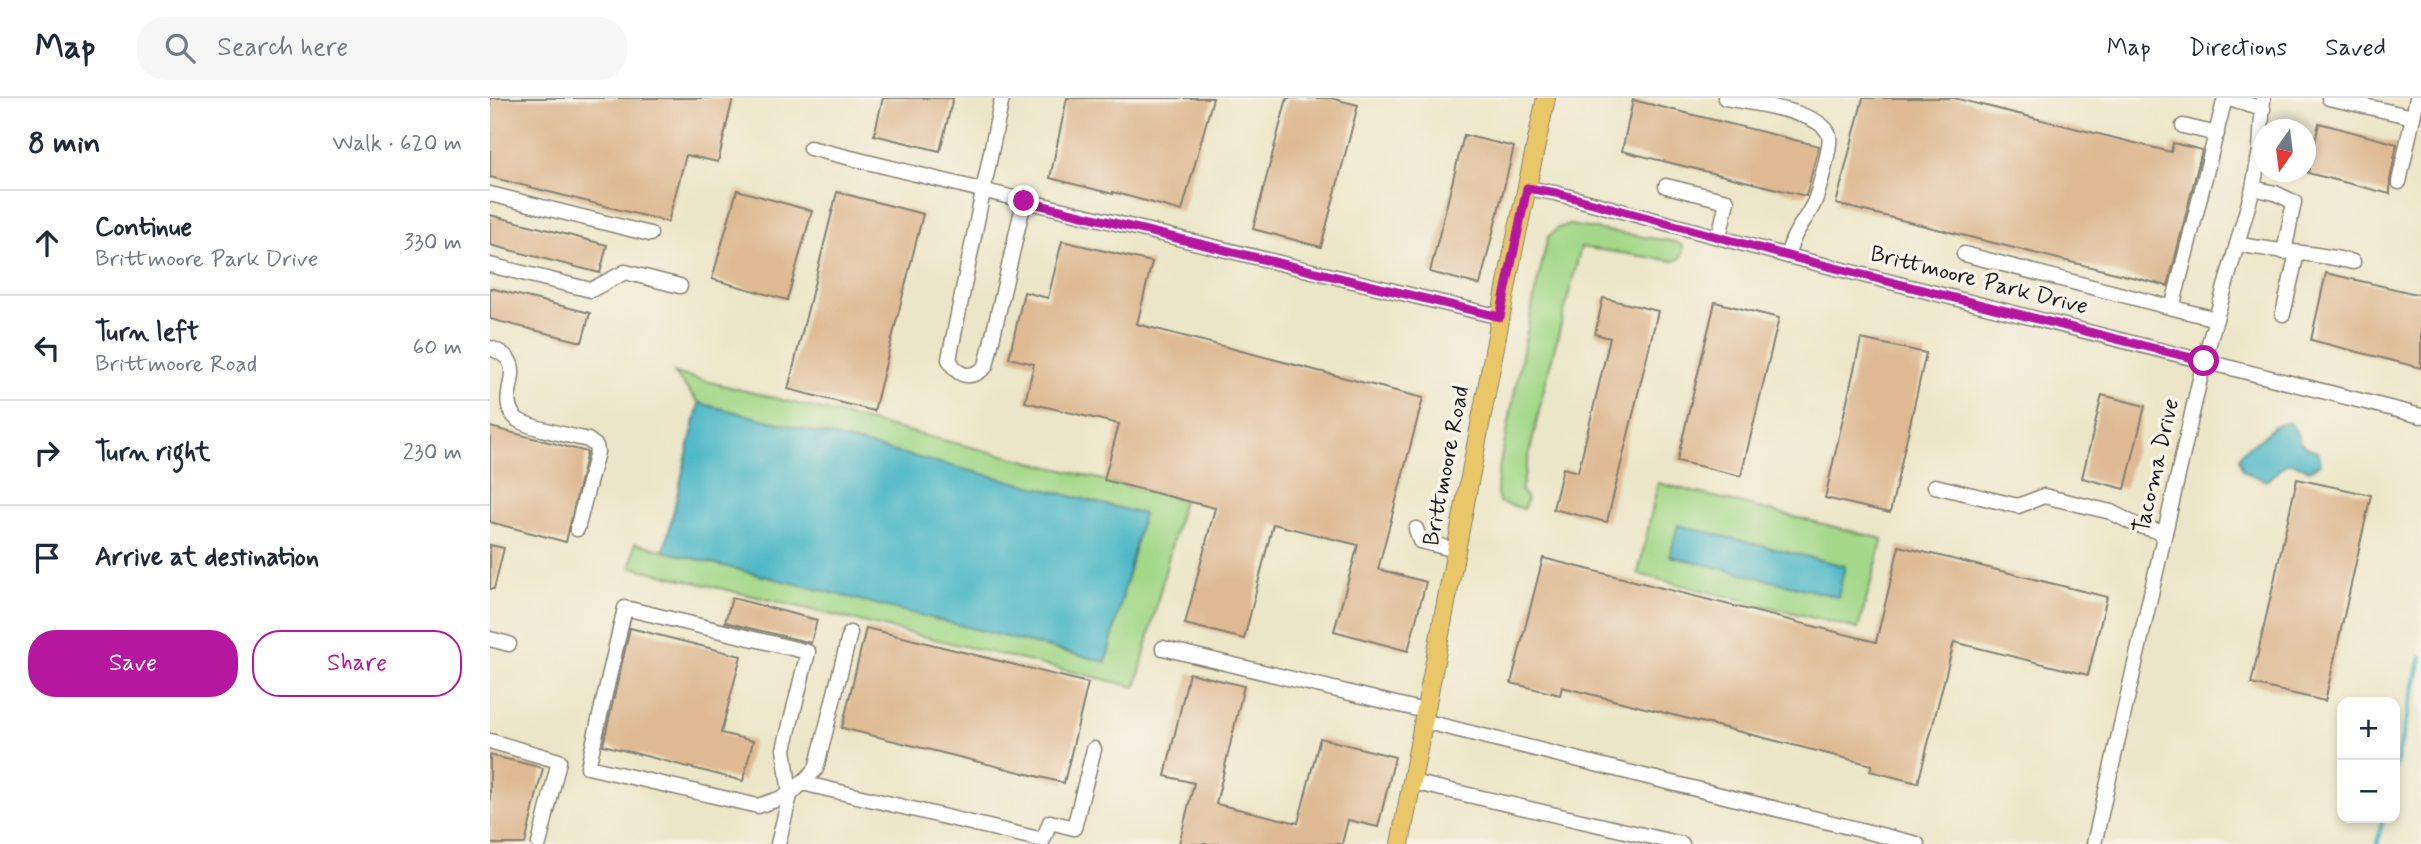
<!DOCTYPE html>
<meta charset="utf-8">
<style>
:root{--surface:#fff;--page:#f6f6f7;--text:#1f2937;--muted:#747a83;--line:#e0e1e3;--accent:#b5179e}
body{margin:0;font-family:Mynerve,sans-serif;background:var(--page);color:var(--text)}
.controls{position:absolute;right:21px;bottom:21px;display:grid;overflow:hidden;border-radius:14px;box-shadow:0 4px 10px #0003}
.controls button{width:63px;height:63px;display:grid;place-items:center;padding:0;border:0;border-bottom:2px solid var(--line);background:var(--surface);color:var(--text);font:35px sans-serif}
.compass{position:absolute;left:1763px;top:21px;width:63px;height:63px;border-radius:50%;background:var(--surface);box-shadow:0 4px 10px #0003;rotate:194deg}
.stop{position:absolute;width:21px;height:21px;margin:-16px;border:5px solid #b5179e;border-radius:50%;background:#fff}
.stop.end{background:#b5179e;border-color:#fff;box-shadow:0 2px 7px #0008}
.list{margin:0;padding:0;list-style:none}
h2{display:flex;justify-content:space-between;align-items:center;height:91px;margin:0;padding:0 28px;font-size:30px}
h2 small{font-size:23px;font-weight:400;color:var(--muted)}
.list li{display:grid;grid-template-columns:46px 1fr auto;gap:21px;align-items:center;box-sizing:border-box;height:105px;padding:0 28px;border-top:2px solid var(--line)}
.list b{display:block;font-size:26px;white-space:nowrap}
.list p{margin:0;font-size:23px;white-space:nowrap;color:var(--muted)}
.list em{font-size:23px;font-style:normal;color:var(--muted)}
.actions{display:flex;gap:14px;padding:21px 28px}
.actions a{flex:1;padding:16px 0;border:2px solid var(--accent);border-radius:28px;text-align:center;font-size:24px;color:var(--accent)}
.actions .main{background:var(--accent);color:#fff}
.icon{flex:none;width:38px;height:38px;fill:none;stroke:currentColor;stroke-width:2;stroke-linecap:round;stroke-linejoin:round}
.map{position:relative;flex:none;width:1931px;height:746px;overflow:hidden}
header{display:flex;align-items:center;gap:42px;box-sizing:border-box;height:98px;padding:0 35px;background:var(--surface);border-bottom:2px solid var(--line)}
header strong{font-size:33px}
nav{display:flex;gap:38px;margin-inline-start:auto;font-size:24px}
.search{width:490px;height:63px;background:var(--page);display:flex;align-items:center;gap:18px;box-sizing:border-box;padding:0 24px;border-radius:28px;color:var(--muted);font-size:26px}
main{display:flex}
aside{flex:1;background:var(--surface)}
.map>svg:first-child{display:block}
.green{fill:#a3d888;stroke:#607a52;stroke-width:2}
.water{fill:#4bb7c6;stroke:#346a71;stroke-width:2}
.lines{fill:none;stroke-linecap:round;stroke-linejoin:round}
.stream{stroke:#4bb7c6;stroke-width:4.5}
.building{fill:#deb993}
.minor-casing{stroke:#848172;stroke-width:17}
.major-casing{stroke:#848172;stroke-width:20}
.minor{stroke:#fff;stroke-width:14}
.major{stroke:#e9c769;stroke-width:18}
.route{stroke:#b5179e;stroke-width:9}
.labels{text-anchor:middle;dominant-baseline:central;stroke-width:7;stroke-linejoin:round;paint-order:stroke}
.street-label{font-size:23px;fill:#1c1c1c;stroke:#f7f3e8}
</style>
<header>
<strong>Map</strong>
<div class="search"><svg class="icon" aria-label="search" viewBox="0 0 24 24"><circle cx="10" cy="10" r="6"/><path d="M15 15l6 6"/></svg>Search here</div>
<nav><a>Map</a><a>Directions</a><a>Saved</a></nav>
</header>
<main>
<aside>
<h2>8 min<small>Walk · 620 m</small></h2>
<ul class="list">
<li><svg class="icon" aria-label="ahead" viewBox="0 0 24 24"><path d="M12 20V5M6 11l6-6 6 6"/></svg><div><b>Continue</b><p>Brittmoore Park Drive</p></div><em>330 m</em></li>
<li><svg class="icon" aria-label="left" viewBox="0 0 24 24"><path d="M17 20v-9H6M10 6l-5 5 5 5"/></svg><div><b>Turn left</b><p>Brittmoore Road</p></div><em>60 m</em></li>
<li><svg class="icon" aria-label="right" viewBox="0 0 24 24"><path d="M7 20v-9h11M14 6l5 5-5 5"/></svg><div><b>Turn right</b></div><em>230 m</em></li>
<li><svg class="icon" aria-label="arrive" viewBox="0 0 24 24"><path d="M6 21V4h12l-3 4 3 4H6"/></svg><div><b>Arrive at destination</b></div></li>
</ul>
<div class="actions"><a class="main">Save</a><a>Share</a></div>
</aside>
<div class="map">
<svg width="1931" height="746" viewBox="0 0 1931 746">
<rect width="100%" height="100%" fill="#f7f3e8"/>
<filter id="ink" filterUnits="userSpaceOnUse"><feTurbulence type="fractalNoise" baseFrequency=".0143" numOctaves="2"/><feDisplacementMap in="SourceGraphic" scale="14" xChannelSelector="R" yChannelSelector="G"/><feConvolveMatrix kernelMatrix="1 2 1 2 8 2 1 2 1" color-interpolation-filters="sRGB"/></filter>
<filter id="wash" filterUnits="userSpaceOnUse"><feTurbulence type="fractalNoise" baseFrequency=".00686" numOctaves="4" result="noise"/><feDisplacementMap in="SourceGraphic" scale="28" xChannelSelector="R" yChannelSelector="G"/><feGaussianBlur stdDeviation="1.57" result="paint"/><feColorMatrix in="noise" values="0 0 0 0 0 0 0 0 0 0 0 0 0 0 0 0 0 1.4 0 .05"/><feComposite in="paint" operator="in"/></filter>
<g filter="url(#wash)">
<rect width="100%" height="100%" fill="#ece6c8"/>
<g class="green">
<path d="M 1079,127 L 1186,144 L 1193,148 C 1193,156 1192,161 1184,163 L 1091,149 L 1053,295 L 1031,393 L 1037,401 L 1034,411 L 1009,404 C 1003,384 1014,350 1018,329 C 1030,265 1043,202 1058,139 L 1068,130 Z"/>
<path d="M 184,275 L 693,402 L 646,589 L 141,469 L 145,445 L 616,564 L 653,416 L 209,305 Z"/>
<path d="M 1168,385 L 1393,441 L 1368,531 L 1148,476 Z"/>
</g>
<g class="water">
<path d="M 209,305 L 653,416 L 616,564 L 174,453 Z"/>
<path d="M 1799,324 C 1815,339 1799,344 1827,353 L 1830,359 L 1830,366 L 1819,372 C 1790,356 1796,371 1776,383 L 1753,373 L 1749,360 L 1756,350 L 1771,341 L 1784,328 Z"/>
<path d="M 1188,427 L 1355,468 L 1348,499 L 1180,458 Z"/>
</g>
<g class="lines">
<g class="stream">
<path d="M 1905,671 L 1931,559"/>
<path d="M 1887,746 L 1893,720"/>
</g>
</g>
<g id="blocks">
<g class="building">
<path d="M 0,0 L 243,0 L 228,64 L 196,57 L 178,124 L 0,79 Z"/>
<path d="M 393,0 L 463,0 L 450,53 L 384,37 Z"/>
<path d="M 577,0 L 723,0 L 692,113 L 623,94 L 623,96 L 560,80 Z"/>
<path d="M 797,0 L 840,0 L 868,7 L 831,149 L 763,131 Z"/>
<path d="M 1373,0 L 1464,0 L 1681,54 L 1683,45 L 1712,52 L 1678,188 L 1346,106 Z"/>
<path d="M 1143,2 L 1329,48 L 1316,98 L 1132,53 Z"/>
<path d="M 1829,25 L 1907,46 L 1900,82 L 1900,96 L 1818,75 Z"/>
<path d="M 974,37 L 1024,49 L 990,187 L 940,174 Z"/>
<path d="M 247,92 L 322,113 L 297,202 L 222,181 Z"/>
<path d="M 347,94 L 433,116 L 384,313 L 298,291 Z"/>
<path d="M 0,117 L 117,147 L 110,175 L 0,147 Z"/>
<path d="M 572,143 L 662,164 L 647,226 L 933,300 L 888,471 L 936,484 L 918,553 L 844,533 L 868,447 L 783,426 L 754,541 L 695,526 L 725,410 L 614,382 L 629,326 L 535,304 L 544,266 L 519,260 L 534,194 L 558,200 Z"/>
<path d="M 1836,175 L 1931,197 L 1931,270 L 1821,242 Z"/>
<path d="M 0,190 L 100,215 L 92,244 L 0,221 Z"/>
<path d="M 1113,200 L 1168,213 L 1117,424 L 1063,411 L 1073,370 L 1088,374 L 1120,240 L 1105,236 Z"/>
<path d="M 1225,204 L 1289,220 L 1251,378 L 1187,363 Z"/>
<path d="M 1371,241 L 1436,255 L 1400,415 L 1335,400 Z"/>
<path d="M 1612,297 L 1655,308 L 1635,391 L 1592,380 Z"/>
<path d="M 0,329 L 97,354 L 76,444 L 0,424 Z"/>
<path d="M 1807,381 L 1881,397 L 1835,603 L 1761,586 Z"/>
<path d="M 0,447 L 14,450 L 4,491 L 0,491 Z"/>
<path d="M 1409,448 L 1617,499 L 1598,577 L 1464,544 L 1428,685 L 1380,673 L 1382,667 L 1072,589 L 1070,597 L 1021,585 L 1053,460 L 1386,544 Z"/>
<path d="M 242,500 L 327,522 L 321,545 L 235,524 Z"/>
<path d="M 140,530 L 251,558 L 231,635 L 263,643 L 253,683 L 113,647 Z"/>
<path d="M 376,530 L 598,585 L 574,685 L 352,630 Z"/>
<path d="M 699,575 L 754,588 L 726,706 L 808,725 L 830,640 L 905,659 L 888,729 L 858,722 L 852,746 L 689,746 L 704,685 L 675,678 Z"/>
<path d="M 0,657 L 53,670 L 35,746 L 0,746 Z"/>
</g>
</g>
</g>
<g filter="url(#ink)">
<use href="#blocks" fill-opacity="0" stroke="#848172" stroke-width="2"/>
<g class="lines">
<g class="minor-casing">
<g id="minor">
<path d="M 512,0 L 459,261 C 468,280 482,282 496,268 L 534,103"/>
<path d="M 1235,0 C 1258,5 1332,13 1339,37 C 1342,46 1328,95 1324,105 C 1315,124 1301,136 1298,158"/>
<path d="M 1736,0 L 1773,11"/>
<path d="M 1839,0 L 1923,19 L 1927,0"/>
<path d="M 1693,28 L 1727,36"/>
<path d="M 320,50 L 1010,219"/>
<path d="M 1909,84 L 1923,19"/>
<path d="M 1176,88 L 1237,103 L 1229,139"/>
<path d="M 1037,90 L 1065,95 L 1298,158 L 1931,318"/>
<path d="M 1763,90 L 1785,95 L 1804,104 L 1794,154"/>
<path d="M 0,96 L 160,136"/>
<path d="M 1747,146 C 1786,154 1825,154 1863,164"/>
<path d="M 1474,156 L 1726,221"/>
<path d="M 0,167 L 101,192 L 135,174 L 190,188"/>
<path d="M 1682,210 L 1735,0"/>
<path d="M 1793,216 L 1807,155"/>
<path d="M 0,250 C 47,266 0,298 28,322 C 39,330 83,338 98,342 L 106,348 L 107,354 L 87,431"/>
<path d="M 1445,388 L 1528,408 L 1554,398 L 1621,414 L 1646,427 L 1675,435"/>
<path d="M 926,431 L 930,443 L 966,452"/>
<path d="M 0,541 L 19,546"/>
<path d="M 673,550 L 935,613"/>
<path d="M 933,623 L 1427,746"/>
<path d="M 0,643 L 69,663 L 49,746"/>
<path d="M 922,684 L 1192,746"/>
<path d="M 312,685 L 553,742 L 560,724 L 584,730 L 604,651"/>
<path d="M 288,746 L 300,697 L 294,651 L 318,554 L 135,510 L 98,669 L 268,708 L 300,697 L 326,671 L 360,535"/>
<path d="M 1604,746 L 1714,263 L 1763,90 L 1770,52 L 1773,0"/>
</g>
</g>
<g class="major-casing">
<path id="major" d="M 910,746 L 1023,154 L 1056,0"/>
</g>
<use href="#minor" class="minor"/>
<use href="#major" class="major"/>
</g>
</g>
<g class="lines" filter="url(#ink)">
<path class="route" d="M 534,103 L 1010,219 L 1037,90 L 1066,95 L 1298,158 L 1714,263"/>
</g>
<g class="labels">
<g class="street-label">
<text transform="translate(1489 183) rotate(14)">Brittmoore Park Drive</text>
<text transform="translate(957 368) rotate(-79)">Brittmoore Road</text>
<text transform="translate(1667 368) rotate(-77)">Tacoma Drive</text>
</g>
</g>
</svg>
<div class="controls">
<button>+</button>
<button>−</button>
</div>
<svg class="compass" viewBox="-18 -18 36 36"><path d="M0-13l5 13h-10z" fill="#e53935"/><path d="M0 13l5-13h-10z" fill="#747a83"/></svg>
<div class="stop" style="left:1714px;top:263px"></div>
<div class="stop end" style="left:534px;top:103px"></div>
</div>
</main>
